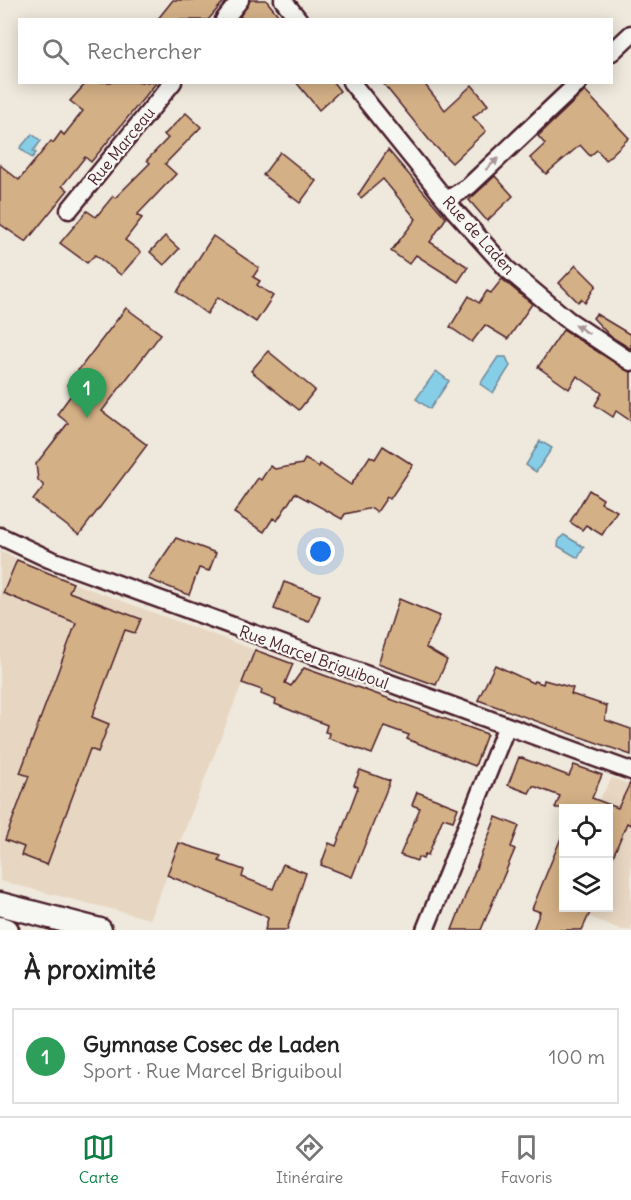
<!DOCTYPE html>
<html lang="fr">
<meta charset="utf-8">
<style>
:root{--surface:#fff;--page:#f2f2f2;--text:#222;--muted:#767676;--line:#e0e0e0;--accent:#0b8043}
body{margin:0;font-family:Delius,sans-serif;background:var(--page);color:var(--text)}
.controls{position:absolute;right:18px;bottom:18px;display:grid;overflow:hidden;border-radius:0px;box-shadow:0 3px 15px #0003}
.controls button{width:54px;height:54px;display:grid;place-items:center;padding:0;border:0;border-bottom:2px solid var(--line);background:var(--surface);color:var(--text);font:30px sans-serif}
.you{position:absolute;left:321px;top:552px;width:21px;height:21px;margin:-15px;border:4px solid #fff;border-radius:50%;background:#1a73e8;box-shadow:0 0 0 9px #1a73e833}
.badge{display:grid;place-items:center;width:39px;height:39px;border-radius:50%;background:var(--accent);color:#fff;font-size:20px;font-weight:700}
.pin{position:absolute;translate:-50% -50px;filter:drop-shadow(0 2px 3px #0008)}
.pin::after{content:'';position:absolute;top:32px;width:21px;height:18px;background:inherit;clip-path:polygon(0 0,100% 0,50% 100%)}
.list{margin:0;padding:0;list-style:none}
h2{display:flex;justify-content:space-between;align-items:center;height:78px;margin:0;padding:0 24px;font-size:26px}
h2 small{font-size:20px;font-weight:400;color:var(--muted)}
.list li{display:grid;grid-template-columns:39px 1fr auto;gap:18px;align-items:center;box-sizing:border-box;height:96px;margin:0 12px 12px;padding:0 12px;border:2px solid var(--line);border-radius:0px}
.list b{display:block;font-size:22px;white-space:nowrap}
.list p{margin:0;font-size:20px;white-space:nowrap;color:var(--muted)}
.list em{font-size:20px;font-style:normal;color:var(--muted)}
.icon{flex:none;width:33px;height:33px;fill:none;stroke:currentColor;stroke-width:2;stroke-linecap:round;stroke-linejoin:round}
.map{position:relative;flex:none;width:631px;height:930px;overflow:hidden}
.search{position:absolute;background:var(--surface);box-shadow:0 3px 15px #0003;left:18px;right:18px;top:18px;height:66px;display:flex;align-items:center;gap:15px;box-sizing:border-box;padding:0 21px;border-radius:0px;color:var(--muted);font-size:22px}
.sheet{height:186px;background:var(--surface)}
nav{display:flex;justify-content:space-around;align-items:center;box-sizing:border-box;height:84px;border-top:2px solid var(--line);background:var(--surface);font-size:16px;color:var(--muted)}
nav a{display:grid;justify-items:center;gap:3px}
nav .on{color:var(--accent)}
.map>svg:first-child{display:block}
.built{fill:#e7d7c2}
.water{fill:#86cee7;stroke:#6e889c;stroke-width:1.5}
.building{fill:#d4b086;stroke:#4a1f2b;stroke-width:1.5}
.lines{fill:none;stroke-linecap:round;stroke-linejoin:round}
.minor-casing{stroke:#4a1f2b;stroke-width:21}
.secondary-casing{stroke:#4a1f2b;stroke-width:27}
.minor{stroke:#f6f6f2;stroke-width:16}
.secondary{stroke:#f6f6f2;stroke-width:22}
.oneway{fill:#a99598}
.labels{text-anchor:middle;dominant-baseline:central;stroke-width:4.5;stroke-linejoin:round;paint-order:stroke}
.street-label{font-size:16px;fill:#4a1f2b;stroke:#f6f6f2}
</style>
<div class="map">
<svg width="631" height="930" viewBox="0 0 631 930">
<rect width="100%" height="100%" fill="#efe8dc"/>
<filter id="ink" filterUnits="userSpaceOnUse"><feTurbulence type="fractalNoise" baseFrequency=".0167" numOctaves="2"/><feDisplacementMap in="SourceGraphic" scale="12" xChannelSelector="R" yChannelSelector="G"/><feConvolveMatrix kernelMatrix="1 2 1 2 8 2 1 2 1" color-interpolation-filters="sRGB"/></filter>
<g filter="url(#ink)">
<g class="built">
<path d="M 0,551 L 73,583 L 255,650 L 150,919 L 0,881 Z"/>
<path d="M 612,778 L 631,785 L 631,930 L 622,930 L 568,908 L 608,908 L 608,808 L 573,808 L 579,793 L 599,800 Z"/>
</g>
<g class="water">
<path d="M 32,134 L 41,141 L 33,151 L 36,153 L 32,158 L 20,148 Z"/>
<path d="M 498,357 L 506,357 L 510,366 L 493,393 L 480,384 Z"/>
<path d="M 436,371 L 449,381 L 430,409 L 416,399 Z"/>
<path d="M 540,441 L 552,448 L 536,472 L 526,465 Z"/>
<path d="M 564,535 L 584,547 L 578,558 L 558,546 L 559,539 Z"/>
</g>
<g class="building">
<path d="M 173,0 L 225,0 L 208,20 L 157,20 Z"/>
<path d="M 250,0 L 266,0 L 282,20 L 243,20 L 240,16 Z"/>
<path d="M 87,82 L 157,82 L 91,162 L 85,157 L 62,186 L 68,190 L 26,242 L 0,224 L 0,165 L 19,180 L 51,141 L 53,143 L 61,132 L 64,135 L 83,111 L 70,101 Z"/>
<path d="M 296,82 L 333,82 L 340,91 L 319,110 Z"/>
<path d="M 382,82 L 423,82 L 445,110 L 472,85 L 488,105 L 473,117 L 486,131 L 452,163 L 430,141 Z"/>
<path d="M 585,91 L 629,138 L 606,160 L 597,150 L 590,156 L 580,145 L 546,174 L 530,158 L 545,144 L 538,136 Z"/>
<path d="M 186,113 L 201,127 L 165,164 L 176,174 L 137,215 L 142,218 L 125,240 L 141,252 L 121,275 L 95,255 L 87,263 L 60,243 L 87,211 L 96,217 L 113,196 L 115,198 L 150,163 L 147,160 L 168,138 L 164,135 Z"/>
<path d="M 388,150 L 446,218 L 430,242 L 468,267 L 458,282 L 416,255 L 409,264 L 391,251 L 416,219 L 383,179 L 361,198 L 358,195 Z"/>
<path d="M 280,152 L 316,181 L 300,203 L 263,175 Z"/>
<path d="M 495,176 L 513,196 L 487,221 L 469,200 Z"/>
<path d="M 165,236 L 179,249 L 164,265 L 150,252 Z"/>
<path d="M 213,236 L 259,268 L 253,277 L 260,281 L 257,285 L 273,296 L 256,322 L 218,297 L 207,314 L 177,292 Z"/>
<path d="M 576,265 L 596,285 L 585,303 L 581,299 L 578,302 L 559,283 Z"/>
<path d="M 502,279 L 532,304 L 508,339 L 485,325 L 472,342 L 450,327 L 469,296 L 479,303 L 487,291 L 491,293 Z"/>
<path d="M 126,308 L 161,334 L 102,411 L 147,445 L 79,535 L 33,500 L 44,486 L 38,480 L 36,464 L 68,423 L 57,414 L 74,391 L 67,385 Z"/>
<path d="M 596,314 L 631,335 L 631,349 L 610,336 L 593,318 Z"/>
<path d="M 563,330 L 631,372 L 631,421 L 616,411 L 613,417 L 595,405 L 602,393 L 577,376 L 569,389 L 538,367 Z"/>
<path d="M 268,351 L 315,390 L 299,410 L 251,371 Z"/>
<path d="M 383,446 L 413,465 L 390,499 L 387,497 L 377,512 L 372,508 L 345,514 L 342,519 L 295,493 L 277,521 L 273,518 L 264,532 L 234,513 L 258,478 L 261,480 L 270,466 L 275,469 L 302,464 L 305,459 L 319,467 L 320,464 L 351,485 L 370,456 L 375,459 Z"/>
<path d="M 589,490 L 603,499 L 601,503 L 617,511 L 602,535 L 586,525 L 582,530 L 570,522 Z"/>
<path d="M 176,538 L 216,553 L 209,571 L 199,568 L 189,595 L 148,579 Z"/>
<path d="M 17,560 L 73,583 L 69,592 L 141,619 L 135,633 L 125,630 L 92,717 L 109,724 L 98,752 L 90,749 L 47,865 L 21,855 L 24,847 L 5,840 L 29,776 L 20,773 L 76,623 L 3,593 Z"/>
<path d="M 284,582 L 320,595 L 309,622 L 274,609 Z"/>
<path d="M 399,599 L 440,616 L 426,648 L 447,660 L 436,685 L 378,664 Z"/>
<path d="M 255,650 L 293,664 L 285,683 L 291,686 L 304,668 L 487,734 L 475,766 L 407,739 L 409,735 L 384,726 L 372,754 L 328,738 L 329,733 L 325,732 L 327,725 L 275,704 L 276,700 L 261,694 L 262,690 L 242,683 Z"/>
<path d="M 495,665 L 533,683 L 534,681 L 543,684 L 544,680 L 573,688 L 571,694 L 607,706 L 605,720 L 631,729 L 631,755 L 478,700 Z"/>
<path d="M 519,757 L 569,776 L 574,765 L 602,775 L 592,798 L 618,808 L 631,781 L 631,825 L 627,823 L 609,866 L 609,808 L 555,808 L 560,796 L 533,786 L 529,793 L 508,785 Z"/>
<path d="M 360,770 L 390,781 L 352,877 L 321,865 L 329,843 L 336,846 L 358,787 L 354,785 Z"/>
<path d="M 417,792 L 458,808 L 453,821 L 443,818 L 428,855 L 425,854 L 423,859 L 418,857 L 417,861 L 400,855 L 420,808 L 412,805 Z"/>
<path d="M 496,817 L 519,826 L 511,847 L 515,849 L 481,930 L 452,930 Z"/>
<path d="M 563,833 L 564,908 L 592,908 L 582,930 L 533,930 L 540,912 L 532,909 Z"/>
<path d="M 179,843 L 221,856 L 219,861 L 244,870 L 242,877 L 273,889 L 283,864 L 306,873 L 287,930 L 265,930 L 268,918 L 263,915 L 167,875 Z"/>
</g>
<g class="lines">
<g class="minor-casing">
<g id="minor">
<path d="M 283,0 L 299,20"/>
<path d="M 224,20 L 240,0"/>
<path d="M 612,52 L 631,34"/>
<path d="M 351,82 L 454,210 L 507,269 L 568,320 L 631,362"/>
<path d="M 447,200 L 469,186 L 579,82"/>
<path d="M 69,210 L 173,82"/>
<path d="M 0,536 L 49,559 L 631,771"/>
<path d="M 425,930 L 506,728"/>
</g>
</g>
<g class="secondary-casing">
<g id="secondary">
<path d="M 0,904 L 100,930"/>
<path d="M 0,928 L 7,930"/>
</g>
</g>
<use href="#minor" class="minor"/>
<use href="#secondary" class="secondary"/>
</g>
<defs><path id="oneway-solid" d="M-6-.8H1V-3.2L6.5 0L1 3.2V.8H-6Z" transform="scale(1.5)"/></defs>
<g class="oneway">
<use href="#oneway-solid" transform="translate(492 164) rotate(-43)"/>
<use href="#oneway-solid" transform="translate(582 329) rotate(-146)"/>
</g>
</g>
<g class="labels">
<g class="street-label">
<text transform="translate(121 146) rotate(-51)">Rue Marceau</text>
<text transform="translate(479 235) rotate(48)">Rue de Laden</text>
<text transform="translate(314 657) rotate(20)">Rue Marcel Briguiboul</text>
</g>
</g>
</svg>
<div class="controls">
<button><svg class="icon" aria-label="locate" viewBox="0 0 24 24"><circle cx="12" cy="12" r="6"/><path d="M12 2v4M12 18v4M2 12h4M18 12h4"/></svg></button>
<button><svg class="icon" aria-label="layers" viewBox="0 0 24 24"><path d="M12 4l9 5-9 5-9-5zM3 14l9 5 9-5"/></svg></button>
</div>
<div class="you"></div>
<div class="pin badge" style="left:87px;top:418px;background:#2e9e5b">1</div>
<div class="search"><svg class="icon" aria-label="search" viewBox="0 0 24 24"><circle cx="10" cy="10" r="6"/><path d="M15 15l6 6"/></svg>Rechercher</div>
</div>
<section class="sheet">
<h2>À proximité<small></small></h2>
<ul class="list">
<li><span class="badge" style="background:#2e9e5b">1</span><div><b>Gymnase Cosec de Laden</b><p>Sport · Rue Marcel Briguiboul</p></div><em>100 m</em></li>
</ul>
</section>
<nav>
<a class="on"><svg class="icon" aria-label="map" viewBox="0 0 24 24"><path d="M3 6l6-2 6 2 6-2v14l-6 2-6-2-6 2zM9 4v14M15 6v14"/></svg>Carte</a>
<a><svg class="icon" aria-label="directions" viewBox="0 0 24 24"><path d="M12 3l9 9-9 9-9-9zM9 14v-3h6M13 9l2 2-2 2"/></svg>Itinéraire</a>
<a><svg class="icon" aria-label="saved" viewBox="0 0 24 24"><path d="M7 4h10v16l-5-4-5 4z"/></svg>Favoris</a>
</nav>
